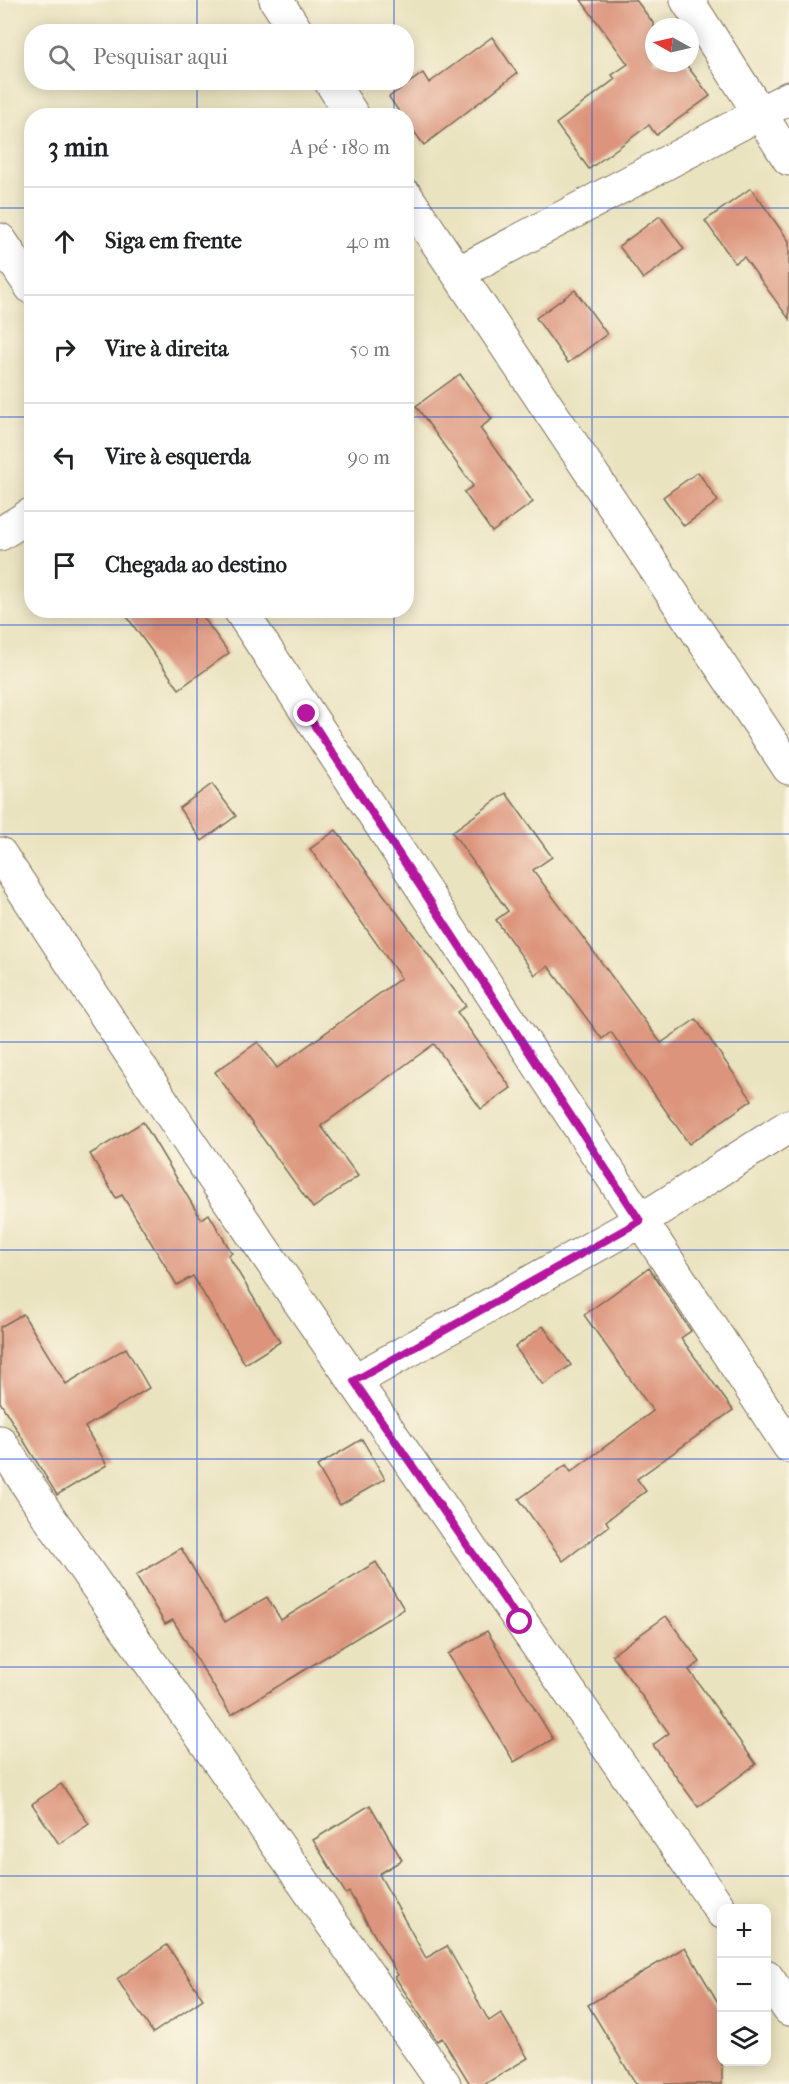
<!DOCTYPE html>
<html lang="pt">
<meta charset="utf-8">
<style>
:root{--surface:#fff;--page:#f2f2f2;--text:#202124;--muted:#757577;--line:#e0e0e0}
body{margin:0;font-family:"IM FELL French Canon",serif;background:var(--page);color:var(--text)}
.controls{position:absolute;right:18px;bottom:18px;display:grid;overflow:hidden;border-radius:12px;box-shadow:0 3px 15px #0003}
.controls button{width:54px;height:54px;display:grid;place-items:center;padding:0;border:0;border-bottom:2px solid var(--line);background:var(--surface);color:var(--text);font:30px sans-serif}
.compass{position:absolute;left:645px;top:18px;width:54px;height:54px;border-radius:50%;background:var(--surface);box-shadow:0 3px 15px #0003;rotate:278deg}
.stop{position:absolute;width:18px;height:18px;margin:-14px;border:4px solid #b5179e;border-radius:50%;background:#fff}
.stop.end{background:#b5179e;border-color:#fff;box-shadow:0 2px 6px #0008}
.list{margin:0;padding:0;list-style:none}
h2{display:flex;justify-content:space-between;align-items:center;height:78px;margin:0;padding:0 24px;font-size:26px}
h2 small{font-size:20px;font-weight:400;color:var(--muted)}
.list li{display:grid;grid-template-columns:39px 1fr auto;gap:18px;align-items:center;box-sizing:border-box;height:108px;padding:0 24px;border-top:2px solid var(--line)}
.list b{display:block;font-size:22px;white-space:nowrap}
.list em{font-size:20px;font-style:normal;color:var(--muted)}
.icon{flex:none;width:33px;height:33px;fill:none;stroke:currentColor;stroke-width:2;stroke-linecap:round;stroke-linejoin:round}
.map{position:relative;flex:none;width:789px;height:2084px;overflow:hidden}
.search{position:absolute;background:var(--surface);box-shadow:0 3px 15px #0003;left:24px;top:24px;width:390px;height:66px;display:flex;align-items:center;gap:15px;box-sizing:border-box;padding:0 21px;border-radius:24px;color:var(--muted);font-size:22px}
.panel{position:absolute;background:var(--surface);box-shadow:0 3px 15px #0003;left:24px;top:108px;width:390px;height:510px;border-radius:24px}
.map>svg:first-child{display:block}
.building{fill:#dc947b}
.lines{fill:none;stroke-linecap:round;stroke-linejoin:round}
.minor-casing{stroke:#786b57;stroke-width:35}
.minor{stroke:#fff;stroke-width:33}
.route{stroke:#b5179e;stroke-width:8}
.grid{fill:none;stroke:#1d4ed8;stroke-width:1.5;stroke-opacity:0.55}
</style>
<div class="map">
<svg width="789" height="2084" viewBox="0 0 789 2084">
<rect width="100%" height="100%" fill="#fcf5e5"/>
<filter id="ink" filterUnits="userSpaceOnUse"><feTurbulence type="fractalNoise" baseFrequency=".0167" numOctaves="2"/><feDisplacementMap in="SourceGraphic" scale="12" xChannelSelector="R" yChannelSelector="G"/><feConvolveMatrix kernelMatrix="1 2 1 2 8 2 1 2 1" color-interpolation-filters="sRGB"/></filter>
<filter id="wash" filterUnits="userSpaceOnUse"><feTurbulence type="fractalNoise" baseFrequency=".008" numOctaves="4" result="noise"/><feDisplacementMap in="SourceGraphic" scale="24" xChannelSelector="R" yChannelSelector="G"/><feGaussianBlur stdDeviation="1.35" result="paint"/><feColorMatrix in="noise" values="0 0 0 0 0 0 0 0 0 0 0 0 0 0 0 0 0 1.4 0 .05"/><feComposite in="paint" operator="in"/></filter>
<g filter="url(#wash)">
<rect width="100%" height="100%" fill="#eae3c0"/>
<g id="blocks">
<g class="building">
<path d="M 581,0 L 636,0 L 654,24 L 654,63 L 685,63 L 710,96 L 656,135 L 649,125 L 589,169 L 556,124 L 615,79 L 612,75 L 628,64 Z"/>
<path d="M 492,37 L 517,73 L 424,145 L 406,121 L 406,116 L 402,116 L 389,97 L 423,73 L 429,83 Z"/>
<path d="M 751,188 L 789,241 L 789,319 L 744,257 L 735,263 L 705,221 Z"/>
<path d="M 660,216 L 684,249 L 643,279 L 619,246 Z"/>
<path d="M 575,290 L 607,334 L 568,363 L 536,318 Z"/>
<path d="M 460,374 L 492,419 L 480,428 L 533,502 L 492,532 L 464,492 L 473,486 L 416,406 Z"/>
<path d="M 698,472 L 718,501 L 684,526 L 663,497 Z"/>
<path d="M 122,610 L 198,610 L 229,653 L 179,689 Z"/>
<path d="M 212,784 L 236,816 L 202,841 L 179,808 Z"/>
<path d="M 506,793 L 552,857 L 533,870 L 661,1043 L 696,1019 L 752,1100 L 689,1144 L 611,1032 L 602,1039 L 548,966 L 535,975 L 496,920 L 508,911 L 452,832 Z"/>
<path d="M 336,830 L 466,1006 L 457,1012 L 511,1088 L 481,1109 L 434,1044 L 321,1126 L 358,1176 L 313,1208 L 215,1072 L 258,1042 L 277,1068 L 401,978 L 310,849 Z"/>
<path d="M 143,1122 L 201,1219 L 209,1214 L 232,1253 L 228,1255 L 280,1342 L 245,1364 L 193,1276 L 177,1285 L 122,1195 L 116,1198 L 90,1154 Z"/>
<path d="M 649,1268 L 691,1331 L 681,1338 L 733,1410 L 637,1479 L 646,1491 L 606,1521 L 609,1526 L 563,1561 L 519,1499 L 566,1465 L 571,1472 L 653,1411 L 584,1315 Z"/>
<path d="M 23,1314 L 66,1384 L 126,1348 L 149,1388 L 85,1427 L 107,1465 L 57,1495 L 0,1402 L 0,1327 Z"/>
<path d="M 543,1326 L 571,1365 L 543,1385 L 515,1347 Z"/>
<path d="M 362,1439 L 385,1479 L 340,1505 L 317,1466 Z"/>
<path d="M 181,1548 L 225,1622 L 267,1597 L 281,1620 L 376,1562 L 404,1609 L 231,1715 L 173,1620 L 165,1624 L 136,1575 Z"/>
<path d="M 666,1616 L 700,1662 L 689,1670 L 756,1764 L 698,1807 L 653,1745 L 669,1733 L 612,1655 Z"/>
<path d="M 487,1631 L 553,1739 L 514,1762 L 448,1654 Z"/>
<path d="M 61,1784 L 89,1824 L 59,1844 L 32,1804 Z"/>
<path d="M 370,1805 L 402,1860 L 379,1874 L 426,1958 L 447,1946 L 489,2021 L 501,2013 L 528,2058 L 485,2084 L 470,2084 L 442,2038 L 437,2041 L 395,1977 L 398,1975 L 349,1892 L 346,1894 L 313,1840 Z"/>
<path d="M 167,1945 L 203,1999 L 153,2033 L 117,1979 Z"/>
<path d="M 685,1947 L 722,2009 L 722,2084 L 636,2084 L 588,2005 Z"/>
</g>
</g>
</g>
<g filter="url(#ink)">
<use href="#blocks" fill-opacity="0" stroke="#786b57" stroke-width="1.5"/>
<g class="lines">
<g class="minor-casing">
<g id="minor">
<path d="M 276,0 L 297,32"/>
<path d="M 687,0 L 789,159"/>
<path d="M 331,82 L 353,116"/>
<path d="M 406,196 L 789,768"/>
<path d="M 0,240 L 32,288"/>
<path d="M 458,273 L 789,98"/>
<path d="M 0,534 L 32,514"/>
<path d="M 240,610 L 789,1446"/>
<path d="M 0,854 L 193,1148 L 722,1912"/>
<path d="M 354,1381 L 640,1221 L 789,1126"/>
<path d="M 0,1442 L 46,1513 L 444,2084"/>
<path d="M 766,1976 L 789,2009"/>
</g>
</g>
<use href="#minor" class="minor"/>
</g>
</g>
<g class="lines" filter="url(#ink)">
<path class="route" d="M 307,714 L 640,1221 L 354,1381 L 520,1622"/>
</g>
<path class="grid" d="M 197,0 L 197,32M 394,0 L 394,32M 592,0 L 592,2084M 197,82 L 197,116M 394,82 L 394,116M 0,208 L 32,208M 406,208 L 789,208M 0,417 L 32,417M 406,417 L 789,417M 197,610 L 197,2084M 394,610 L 394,2084M 0,625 L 789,625M 0,834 L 789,834M 0,1042 L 789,1042M 0,1250 L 789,1250M 0,1459 L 789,1459M 0,1667 L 789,1667M 0,1876 L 789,1876"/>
</svg>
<div class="controls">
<button>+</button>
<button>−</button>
<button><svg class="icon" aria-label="layers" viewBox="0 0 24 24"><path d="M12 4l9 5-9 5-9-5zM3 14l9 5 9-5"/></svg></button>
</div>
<svg class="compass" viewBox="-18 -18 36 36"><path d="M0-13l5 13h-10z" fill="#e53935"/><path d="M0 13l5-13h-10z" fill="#757577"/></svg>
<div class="stop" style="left:520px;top:1622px"></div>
<div class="stop end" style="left:307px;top:714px"></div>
<div class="search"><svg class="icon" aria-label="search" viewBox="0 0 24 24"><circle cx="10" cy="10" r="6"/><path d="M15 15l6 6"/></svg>Pesquisar aqui</div>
<section class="panel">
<h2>3 min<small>A pé · 180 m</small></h2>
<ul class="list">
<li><svg class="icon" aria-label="ahead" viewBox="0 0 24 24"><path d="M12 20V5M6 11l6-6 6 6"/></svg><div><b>Siga em frente</b></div><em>40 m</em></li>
<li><svg class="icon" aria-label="right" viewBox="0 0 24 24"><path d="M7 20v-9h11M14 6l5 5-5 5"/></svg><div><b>Vire à direita</b></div><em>50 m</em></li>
<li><svg class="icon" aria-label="left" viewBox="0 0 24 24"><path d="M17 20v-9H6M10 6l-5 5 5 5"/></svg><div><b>Vire à esquerda</b></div><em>90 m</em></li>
<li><svg class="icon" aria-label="arrive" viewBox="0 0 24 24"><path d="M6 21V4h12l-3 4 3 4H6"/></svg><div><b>Chegada ao destino</b></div></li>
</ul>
</section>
</div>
